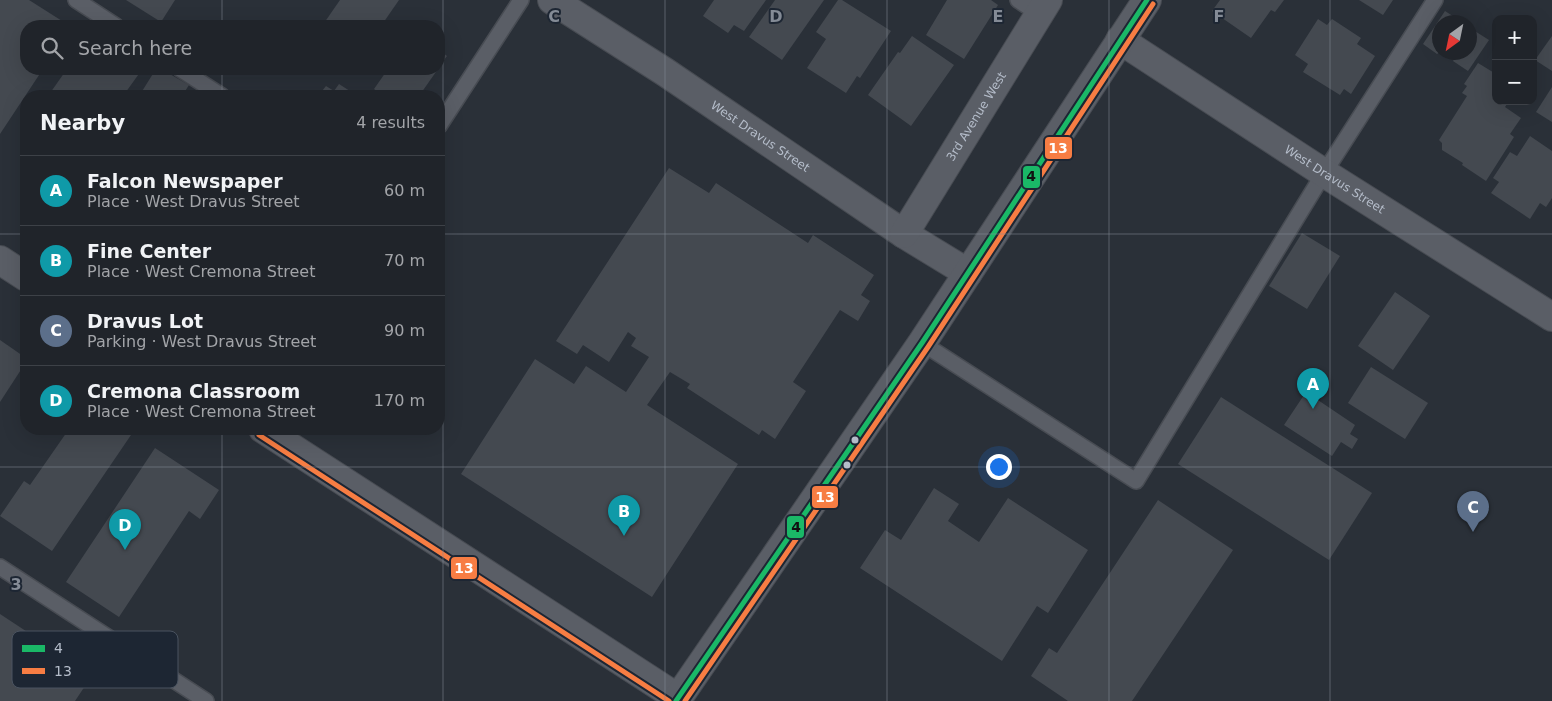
<!DOCTYPE html>
<meta charset="utf-8">
<style>
:root{--surface:#20242a;--page:#2d3036;--text:#f1f3f6;--muted:#a2a4a8;--line:#3d4147;--accent:#848b96}
body{margin:0;font-family:"DejaVu Sans",sans-serif;background:var(--page);color:var(--text)}
.controls{position:absolute;right:15px;top:15px;display:grid;overflow:hidden;border-radius:10px;box-shadow:0 5px 20px #0002}
.controls button{width:45px;height:45px;display:grid;place-items:center;padding:0;border:0;border-bottom:1px solid var(--line);background:var(--surface);color:var(--text);font:25px sans-serif}
.compass{position:absolute;left:1432px;top:15px;width:45px;height:45px;border-radius:50%;background:var(--surface);box-shadow:0 5px 20px #0002;rotate:213deg}
.you{position:absolute;left:998px;top:466px;width:18px;height:18px;margin:-12px;border:4px solid #fff;border-radius:50%;background:#1a73e8;box-shadow:0 0 0 8px #1a73e833}
.badge{display:grid;place-items:center;width:32px;height:32px;border-radius:50%;background:var(--accent);color:#fff;font-size:16px;font-weight:700}
.pin{position:absolute;translate:-50% -41px;filter:drop-shadow(0 1px 2px #0008)}
.pin::after{content:'';position:absolute;top:26px;width:18px;height:15px;background:inherit;clip-path:polygon(0 0,100% 0,50% 100%)}
.list{margin:0;padding:0;list-style:none}
h2{display:flex;justify-content:space-between;align-items:center;height:65px;margin:0;padding:0 20px;font-size:21px}
h2 small{font-size:16px;font-weight:400;color:var(--muted)}
.list li{display:grid;grid-template-columns:32px 1fr auto;gap:15px;align-items:center;box-sizing:border-box;height:70px;padding:0 20px;border-top:1px solid var(--line)}
.list b{display:block;font-size:19px;white-space:nowrap}
.list p{margin:0;font-size:16px;white-space:nowrap;color:var(--muted)}
.list em{font-size:16px;font-style:normal;color:var(--muted)}
.icon{flex:none;width:28px;height:28px;fill:none;stroke:currentColor;stroke-width:2;stroke-linecap:round;stroke-linejoin:round}
.map{position:relative;flex:none;width:1552px;height:701px;overflow:hidden}
.search{position:absolute;background:var(--surface);box-shadow:0 5px 20px #0002;left:20px;top:20px;width:425px;height:55px;display:flex;align-items:center;gap:12px;box-sizing:border-box;padding:0 18px;border-radius:20px;color:var(--muted);font-size:19px}
.panel{position:absolute;background:var(--surface);box-shadow:0 5px 20px #0002;left:20px;top:90px;width:425px;height:345px;border-radius:20px}
.map>svg:first-child{display:block}
.building{fill:#444950}
.lines{fill:none;stroke-linecap:round;stroke-linejoin:round}
.service-casing{stroke:#484c53;stroke-width:18}
.minor-casing{stroke:#484c53;stroke-width:30}
.tertiary-casing{stroke:#484c53;stroke-width:30}
.service{stroke:#5a5e66;stroke-width:15}
.minor{stroke:#5a5e66;stroke-width:28}
.tertiary{stroke:#5a5e66;stroke-width:28}
.bus-1-casing{stroke:#1d2633;stroke-width:9}
.bus-2-casing{stroke:#1d2633;stroke-width:9}
.bus-1{stroke:#1ab867;stroke-width:5}
.bus-2{stroke:#f77d43;stroke-width:5}
.grid{fill:none;stroke:#848b96;stroke-width:1;stroke-opacity:0.55}
.bus-dot{fill:#b4bcc9;stroke:#1d2633;stroke-width:2}
.labels{text-anchor:middle;dominant-baseline:central;stroke-width:4;stroke-linejoin:round;paint-order:stroke}
.street-label{font-size:12px;fill:#b4bcc9;stroke:#1d2633}
.key{fill:#1d2633;stroke:#4a5360;stroke-width:1}
.key-label{font-size:14px;fill:#b4bcc9}
.grid-label{font-size:16px;text-anchor:middle;font-weight:bold;fill:#848b96;stroke:#1d2633;stroke-width:4;stroke-linejoin:round;paint-order:stroke}
.line-badge{stroke:#1d2633;stroke-width:2}
.badge-label{font-size:14px;text-anchor:middle;font-weight:bold;fill:#fff}
.pale-badge-label{font-size:14px;text-anchor:middle;font-weight:bold;fill:#111}
</style>
<div class="map">
<svg width="1552" height="701" viewBox="0 0 1552 701">
<rect width="100%" height="100%" fill="#2a3038"/>
<g class="building">
<path d="M 0,0 L 29,0 L 70,26 L 26,26 L 26,69 L 43,69 L 0,134 Z"/>
<path d="M 126,0 L 175,0 L 161,22 Z"/>
<path d="M 340,0 L 399,0 L 381,26 L 322,26 Z"/>
<path d="M 714,0 L 766,0 L 744,31 L 734,25 L 728,33 L 703,16 Z"/>
<path d="M 775,0 L 824,0 L 782,60 L 749,37 Z"/>
<path d="M 838,0 L 842,0 L 891,31 L 860,78 L 857,76 L 846,93 L 807,68 L 826,39 L 816,32 Z"/>
<path d="M 947,0 L 991,0 L 998,5 L 964,59 L 926,35 Z"/>
<path d="M 1220,0 L 1284,0 L 1275,12 L 1271,10 L 1251,38 L 1212,11 Z"/>
<path d="M 1359,0 L 1393,0 L 1383,15 Z"/>
<path d="M 1445,11 L 1462,22 L 1440,22 L 1440,52 L 1437,54 L 1423,44 Z"/>
<path d="M 1318,19 L 1327,25 L 1332,19 L 1361,38 L 1357,44 L 1375,56 L 1351,94 L 1344,89 L 1340,95 L 1303,72 L 1308,64 L 1295,55 Z"/>
<path d="M 1470,28 L 1489,40 L 1468,71 L 1453,61 L 1456,56 L 1450,52 L 1470,52 Z"/>
<path d="M 912,36 L 954,65 L 911,126 L 868,95 L 898,52 L 900,53 Z"/>
<path d="M 1552,36 L 1552,71 L 1535,60 Z"/>
<path d="M 439,41 L 443,44 L 439,50 L 447,56 L 439,67 Z"/>
<path d="M 1478,63 L 1496,74 L 1496,101 L 1509,101 L 1505,107 L 1521,118 L 1510,134 L 1514,137 L 1486,181 L 1462,165 L 1463,163 L 1442,150 L 1442,143 L 1439,140 L 1467,96 L 1462,93 L 1467,86 L 1464,84 Z"/>
<path d="M 67,69 L 138,69 L 141,71 L 123,96 L 107,96 L 105,94 L 104,96 L 48,96 Z"/>
<path d="M 156,69 L 161,69 L 189,85 L 182,96 L 139,96 Z"/>
<path d="M 388,69 L 438,69 L 419,96 L 377,96 L 379,93 L 374,89 Z"/>
<path d="M 339,84 L 353,93 L 350,96 L 318,96 L 326,86 L 334,91 Z"/>
<path d="M 1552,87 L 1552,122 L 1536,112 Z"/>
<path d="M 1530,136 L 1552,151 L 1552,198 L 1546,207 L 1540,203 L 1530,219 L 1491,193 L 1499,182 L 1493,178 L 1510,152 L 1517,156 Z"/>
<path d="M 669,168 L 709,193 L 716,183 L 808,243 L 813,235 L 874,275 L 861,295 L 870,301 L 858,321 L 840,310 L 793,382 L 806,391 L 775,439 L 762,430 L 759,435 L 687,388 L 690,384 L 670,372 L 647,405 L 738,464 L 652,597 L 461,474 L 535,359 L 574,384 L 586,366 L 626,392 L 649,357 L 631,346 L 636,338 L 628,332 L 609,362 L 583,345 L 577,354 L 556,341 Z"/>
<path d="M 1302,233 L 1340,256 L 1307,309 L 1269,286 Z"/>
<path d="M 1395,292 L 1430,316 L 1393,370 L 1358,346 Z"/>
<path d="M 0,340 L 26,358 L 26,362 L 0,402 Z"/>
<path d="M 1371,367 L 1428,403 L 1405,439 L 1348,403 Z"/>
<path d="M 1306,392 L 1355,425 L 1350,434 L 1358,439 L 1352,449 L 1341,442 L 1332,456 L 1284,425 Z"/>
<path d="M 1221,397 L 1372,493 L 1329,560 L 1178,464 Z"/>
<path d="M 69,429 L 121,429 L 131,435 L 52,551 L 0,516 L 24,481 L 30,485 Z"/>
<path d="M 155,448 L 219,490 L 200,519 L 189,511 L 119,617 L 66,582 Z"/>
<path d="M 934,488 L 959,504 L 948,521 L 979,542 L 1008,498 L 1088,550 L 1048,613 L 1037,606 L 1002,661 L 860,568 L 885,530 L 901,540 Z"/>
<path d="M 1158,500 L 1233,550 L 1132,701 L 1068,701 L 1031,676 L 1049,648 L 1057,653 Z"/>
<path d="M 0,614 L 38,639 L 31,650 L 43,657 L 50,646 L 93,674 L 75,701 L 0,701 Z"/>
</g>
<g class="lines">
<g class="service-casing">
<g id="service">
<path d="M 76,0 L 116,26"/>
<path d="M 1018,0 L 1039,14"/>
<path d="M 180,69 L 222,96"/>
<path d="M 439,126 L 521,0"/>
<path d="M 922,343 L 1136,481 L 1324,173 L 1435,0"/>
<path d="M 0,567 L 206,701"/>
</g>
</g>
<g class="minor-casing">
<g id="minor">
<path id="s1" d="M 552,0 L 665,72 L 904,234 L 968,273"/>
<path id="s2" d="M 1120,40 L 1324,173 L 1552,317"/>
<path id="s3" d="M 904,234 L 1048,0"/>
<path d="M 0,260 L 26,277"/>
<path d="M 263,429 L 678,698"/>
</g>
</g>
<g class="tertiary-casing">
<path id="tertiary" d="M 676,701 L 922,343 L 1147,0"/>
</g>
<use href="#service" class="service"/>
<use href="#minor" class="minor"/>
<use href="#tertiary" class="tertiary"/>
<g class="bus-1-casing">
<path id="bus-1" d="M 676,701 L 922,343 L 1147,0"/>
</g>
<g class="bus-2-casing">
<g id="bus-2">
<path d="M 259,435 L 669,701"/>
<path d="M 685,701 L 928,347 L 1153,4"/>
</g>
</g>
<use href="#bus-1" class="bus-1"/>
<use href="#bus-2" class="bus-2"/>
</g>
<path class="grid" d="M 222,0 L 222,26M 443,0 L 443,701M 665,0 L 665,701M 887,0 L 887,701M 1109,0 L 1109,701M 1330,0 L 1330,701M 222,69 L 222,96M 0,234 L 26,234M 439,234 L 1552,234M 222,429 L 222,701M 0,467 L 1552,467"/>
<g class="bus-dot">
<circle cx="855" cy="440" r="4.5"/>
<circle cx="847" cy="465" r="4.5"/>
</g>
<g class="labels">
<g class="street-label">
<text stroke="none"><textPath href="#s3" startOffset="138">3rd Avenue West</textPath></text>
<text stroke="none"><textPath href="#s1" startOffset="249">West Dravus Street</textPath></text>
<text stroke="none"><textPath href="#s2" startOffset="256">West Dravus Street</textPath></text>
</g>
</g>
<rect x="12" y="631" width="166" height="57" rx="8" class="key"/>
<rect x="22" y="645" width="23" height="7" fill="#1ab867"/>
<rect x="22" y="668" width="23" height="6" fill="#f77d43"/>
<g class="key-label">
<text x="54" y="653">4</text>
<text x="54" y="676">13</text>
</g>
<g class="grid-label">
<text x="554" y="22">C</text>
<text x="776" y="22">D</text>
<text x="998" y="22">E</text>
<text x="1219" y="22">F</text>
<text x="16" y="590">3</text>
</g>
<g class="line-badge">
<rect x="1044" y="136" width="29" height="24" rx="5" fill="#f77d43"/>
<rect x="1022" y="165" width="19" height="24" rx="5" fill="#1ab867"/>
<rect x="811" y="485" width="28" height="24" rx="5" fill="#f77d43"/>
<rect x="786" y="515" width="19" height="24" rx="5" fill="#1ab867"/>
<rect x="450" y="556" width="28" height="24" rx="5" fill="#f77d43"/>
</g>
<g class="badge-label">
<text x="1058" y="153">13</text>
<text x="825" y="502">13</text>
<text x="464" y="573">13</text>
</g>
<g class="pale-badge-label">
<text x="1031" y="181">4</text>
<text x="796" y="532">4</text>
</g>
</svg>
<div class="controls">
<button>+</button>
<button>−</button>
</div>
<svg class="compass" viewBox="-18 -18 36 36"><path d="M0-13l5 13h-10z" fill="#e53935"/><path d="M0 13l5-13h-10z" fill="#a2a4a8"/></svg>
<div class="you"></div>
<div class="pin badge" style="left:1313px;top:409px;background:#0f9aa8">A</div>
<div class="pin badge" style="left:624px;top:536px;background:#0f9aa8">B</div>
<div class="pin badge" style="left:1473px;top:532px;background:#5c6f8a">C</div>
<div class="pin badge" style="left:125px;top:550px;background:#0f9aa8">D</div>
<div class="search"><svg class="icon" aria-label="search" viewBox="0 0 24 24"><circle cx="10" cy="10" r="6"/><path d="M15 15l6 6"/></svg>Search here</div>
<section class="panel">
<h2>Nearby<small>4 results</small></h2>
<ul class="list">
<li><span class="badge" style="background:#0f9aa8">A</span><div><b>Falcon Newspaper</b><p>Place · West Dravus Street</p></div><em>60 m</em></li>
<li><span class="badge" style="background:#0f9aa8">B</span><div><b>Fine Center</b><p>Place · West Cremona Street</p></div><em>70 m</em></li>
<li><span class="badge" style="background:#5c6f8a">C</span><div><b>Dravus Lot</b><p>Parking · West Dravus Street</p></div><em>90 m</em></li>
<li><span class="badge" style="background:#0f9aa8">D</span><div><b>Cremona Classroom</b><p>Place · West Cremona Street</p></div><em>170 m</em></li>
</ul>
</section>
</div>
